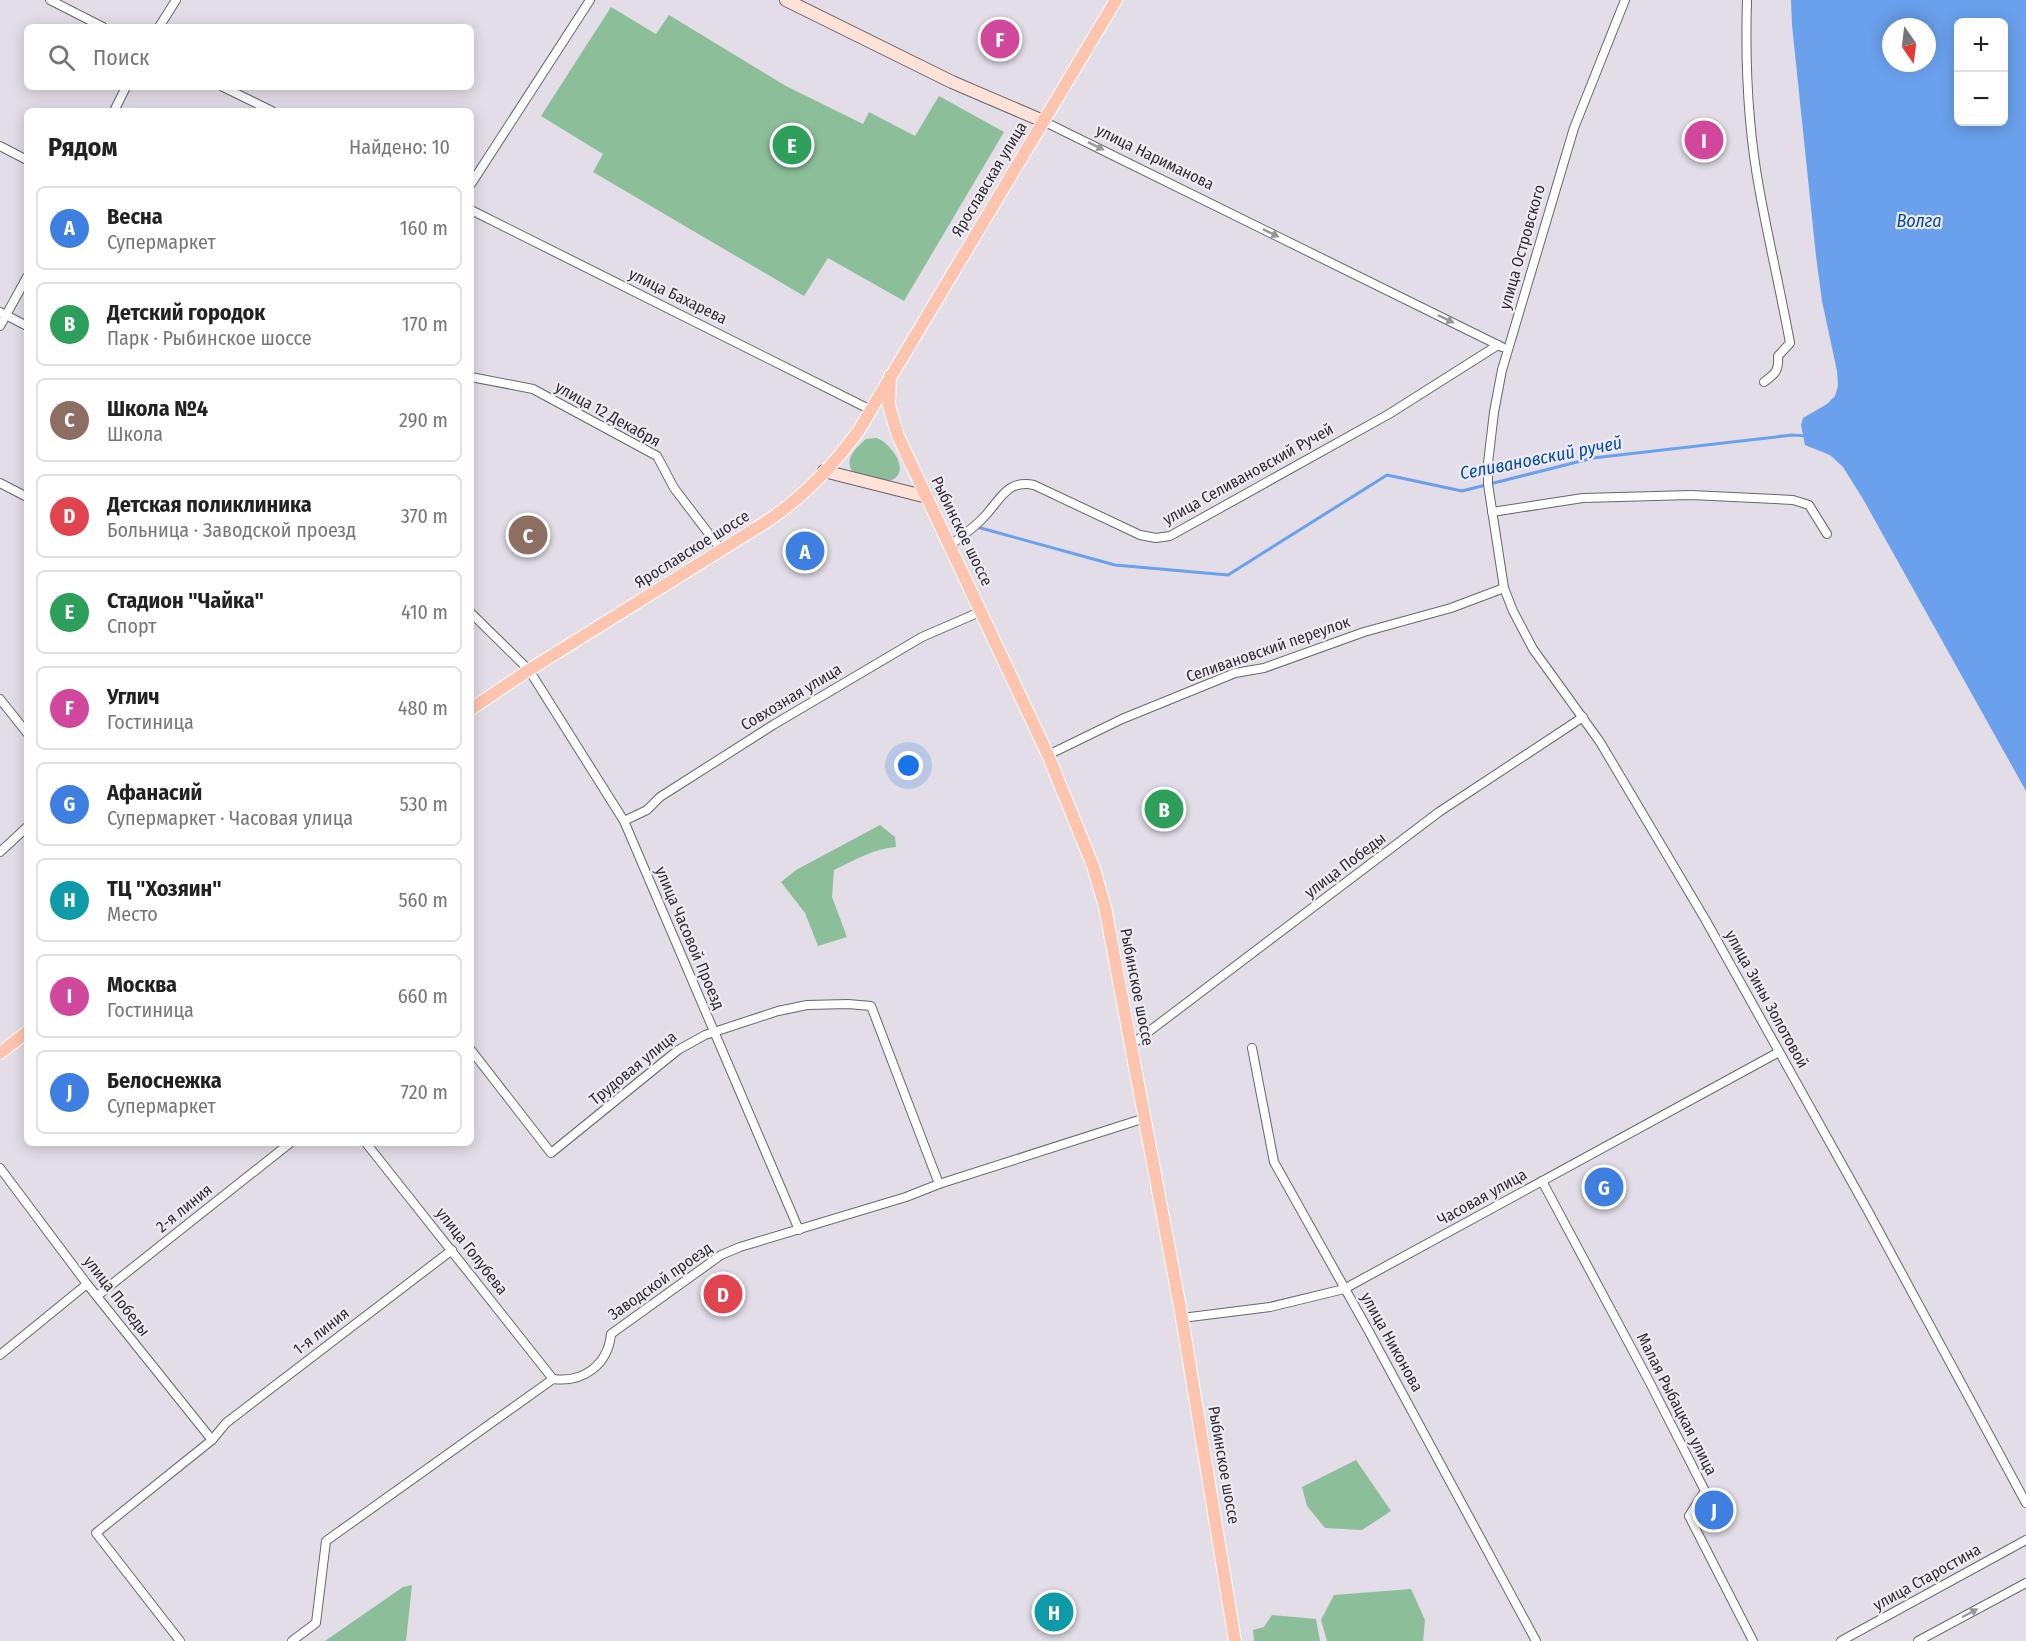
<!DOCTYPE html>
<html lang="ru">
<meta charset="utf-8">
<style>
:root{--surface:#fff;--page:#f6f6f6;--text:#222;--muted:#767676;--line:#e0e0e0;--accent:#168a43}
body{margin:0;font-family:"Fira Sans Condensed",sans-serif;background:var(--page);color:var(--text)}
.controls{position:absolute;right:18px;top:18px;display:grid;overflow:hidden;border-radius:9px;box-shadow:0 3px 15px #0003}
.controls button{width:54px;height:54px;display:grid;place-items:center;padding:0;border:0;border-bottom:2px solid var(--line);background:var(--surface);color:var(--text);font:30px sans-serif}
.compass{position:absolute;left:1882px;top:18px;width:54px;height:54px;border-radius:50%;background:var(--surface);box-shadow:0 3px 15px #0003;rotate:166deg}
.you{position:absolute;left:909px;top:766px;width:21px;height:21px;margin:-15px;border:4px solid #fff;border-radius:50%;background:#1a73e8;box-shadow:0 0 0 9px #1a73e833}
.badge{display:grid;place-items:center;width:39px;height:39px;border-radius:50%;background:var(--accent);color:#fff;font-size:20px;font-weight:700}
.pin{position:absolute;translate:-50% -50%;border:3px solid #fff;box-shadow:0 2px 6px #0006}
.list{margin:0;padding:0;list-style:none}
h2{display:flex;justify-content:space-between;align-items:center;height:78px;margin:0;padding:0 24px;font-size:26px}
h2 small{font-size:20px;font-weight:400;color:var(--muted)}
.list li{display:grid;grid-template-columns:39px 1fr auto;gap:18px;align-items:center;box-sizing:border-box;height:84px;margin:0 12px 12px;padding:0 12px;border:2px solid var(--line);border-radius:9px}
.list b{display:block;font-size:22px;white-space:nowrap}
.list p{margin:0;font-size:20px;white-space:nowrap;color:var(--muted)}
.list em{font-size:20px;font-style:normal;color:var(--muted)}
.icon{flex:none;width:33px;height:33px;fill:none;stroke:currentColor;stroke-width:2;stroke-linecap:round;stroke-linejoin:round}
.map{position:relative;flex:none;width:2026px;height:1641px;overflow:hidden}
.search{position:absolute;background:var(--surface);box-shadow:0 3px 15px #0003;left:24px;top:24px;width:450px;height:66px;display:flex;align-items:center;gap:15px;box-sizing:border-box;padding:0 21px;border-radius:9px;color:var(--muted);font-size:22px}
.panel{position:absolute;background:var(--surface);box-shadow:0 3px 15px #0003;left:24px;top:108px;width:450px;height:1038px;border-radius:9px}
.map>svg:first-child{display:block}
.green{fill:#8cbf99}
.water{fill:#6aa0ec;fill-rule:evenodd}
.lines{fill:none;stroke-linecap:round;stroke-linejoin:round}
.stream{stroke:#6aa0ec;stroke-width:3}
.street-casing{stroke:#69656e;stroke-width:10}
.secondary-casing{stroke:#69656e;stroke-width:14}
.primary-casing{stroke:#fff;stroke-width:14}
.street{stroke:#fff;stroke-width:8}
.secondary{stroke:#fee2d7;stroke-width:12}
.primary{stroke:#fdc5b0;stroke-width:12}
.oneway{fill:#989698}
.labels{text-anchor:middle;dominant-baseline:central;stroke-width:4.5;stroke-linejoin:round;paint-order:stroke}
.street-label{font-size:16px;fill:#302e32;stroke:#efeaf4}
.water-label{font-size:18px;font-style:italic;fill:#004da4;stroke:#efeaf4}
</style>
<div class="map">
<svg width="2026" height="1641" viewBox="0 0 2026 1641">
<rect width="100%" height="100%" fill="#e2dde7"/>
<g class="green">
<path d="M 611,7 L 656,34 L 669,15 L 786,86 L 863,124 L 869,112 L 915,136 L 939,96 L 1004,132 L 904,301 L 828,258 L 804,296 L 593,172 L 603,154 L 541,116 Z"/>
<path d="M 877,438 C 892,444 913,474 889,481 L 853,473 C 844,458 855,449 866,439 Z"/>
<path d="M 880,825 L 895,837 L 896,847 C 875,848 853,861 834,870 L 832,897 L 847,937 L 818,946 L 805,913 L 781,882 L 796,870 Z"/>
<path d="M 1356,1460 L 1391,1511 L 1362,1530 L 1325,1528 L 1307,1506 L 1302,1487 Z"/>
<path d="M 412,1585 L 406,1641 L 325,1641 L 403,1587 Z"/>
<path d="M 1411,1589 L 1425,1620 L 1423,1641 L 1327,1641 L 1321,1620 L 1334,1595 Z"/>
<path d="M 1272,1615 L 1316,1619 L 1320,1641 L 1254,1641 L 1253,1630 L 1264,1627 Z"/>
</g>
<path class="water" d="M 1791,0 L 2026,0 L 2026,791 L 1863,499 L 1843,467 L 1830,455 L 1805,445 L 1801,425 L 1803,418 L 1827,404 L 1835,396 L 1838,386 L 1837,371 L 1822,301 L 1816,256 L 1792,25 ZM 1958,22 L 2004,22 L 2004,122 L 1958,122 ZM 1891,27 L 1927,27 L 1927,63 L 1891,63 Z"/>
<g class="lines">
<path class="stream" d="M 977,527 L 1115,565 L 1228,575 L 1387,475 L 1462,491 L 1593,458 L 1792,435 L 1807,436"/>
<g class="street-casing">
<g id="street">
<path d="M 50,0 L 103,27"/>
<path d="M 1625,0 L 1574,128 L 1502,370 L 1494,412 L 1488,463 L 1488,484 L 1504,588 L 1513,611 L 1533,649 L 1600,742 L 1705,919 L 1868,1211 L 2026,1503"/>
<path d="M 1747,0 C 1745,65 1748,130 1760,193 C 1769,243 1781,293 1790,343 L 1778,356 C 1779,371 1775,374 1764,382"/>
<path d="M 159,27 L 176,0"/>
<path d="M 223,87 L 272,111"/>
<path d="M 114,111 L 126,87"/>
<path d="M 1043,121 L 1502,347"/>
<path d="M 0,146 L 27,160"/>
<path d="M 471,184 L 590,0"/>
<path d="M 471,210 L 871,410"/>
<path d="M 0,312 L 27,326"/>
<path d="M 0,326 L 27,277"/>
<path d="M 471,377 L 533,389 L 657,456 L 674,488 L 722,551"/>
<path d="M 0,483 L 27,497"/>
<path d="M 1492,512 L 1583,498 L 1691,495 L 1793,500 L 1809,505 L 1827,534"/>
<path d="M 951,545 C 961,536 974,528 983,518 C 1000,501 1006,479 1034,485 L 1140,535 L 1156,538 L 1170,536 L 1389,414 L 1498,345"/>
<path d="M 471,613 L 529,670 L 624,821 L 799,1230"/>
<path d="M 0,699 L 27,733"/>
<path d="M 1048,755 L 1122,719 L 1235,673 L 1264,668 L 1364,632 L 1451,608 L 1504,588"/>
<path d="M 624,821 L 647,810 L 660,797 L 773,725 L 922,637 L 982,611"/>
<path d="M 0,852 L 27,827"/>
<path d="M 1131,1045 L 1439,812 L 1583,717"/>
<path d="M 1252,1048 L 1274,1162 L 1367,1328 L 1536,1641"/>
<path d="M 471,1050 L 551,1153 L 678,1050 L 705,1035 L 778,1011 L 807,1005 L 848,1004 L 871,1006 L 939,1184"/>
<path d="M 366,1143 L 553,1379"/>
<path d="M 0,1168 L 87,1284 L 212,1440"/>
<path d="M 1542,1181 L 1649,1381 L 1705,1491 L 1689,1516 L 1753,1641"/>
<path d="M 97,1296 L 290,1143"/>
<path d="M 1182,1318 L 1270,1307 L 1344,1289 L 1779,1052"/>
<path d="M 0,1355 L 87,1284"/>
<path d="M 180,1641 L 96,1533 L 212,1440 L 226,1423 L 452,1250"/>
<path d="M 292,1641 L 316,1623 L 326,1541 L 553,1379 C 583,1383 608,1365 611,1334 L 721,1255 L 740,1247 L 906,1197 L 939,1184 L 1145,1118"/>
<path d="M 1841,1641 L 2026,1540"/>
<path d="M 1918,1641 L 2026,1583"/>
</g>
</g>
<g class="secondary-casing">
<g id="secondary">
<path d="M 786,0 L 952,82 L 1043,121"/>
<path d="M 824,471 L 927,497"/>
</g>
</g>
<g class="primary-casing">
<g id="primary">
<path d="M 890,376 L 889,406 L 898,436 L 1048,755 L 1093,866 L 1105,907 L 1182,1318 L 1235,1641"/>
<path d="M 471,709 L 529,670 L 766,522 C 802,498 834,465 859,430 L 1116,0"/>
<path d="M 0,1053 L 27,1032"/>
</g>
</g>
<use href="#street" class="street"/>
<use href="#secondary" class="secondary"/>
<use href="#primary" class="primary"/>
</g>
<defs><path id="oneway-solid" d="M-6-.8H1V-3.2L6.5 0L1 3.2V.8H-6Z" transform="scale(1.5)"/></defs>
<g class="oneway">
<use href="#oneway-solid" transform="translate(1096 146) rotate(26)"/>
<use href="#oneway-solid" transform="translate(1271 233) rotate(26)"/>
<use href="#oneway-solid" transform="translate(1446 319) rotate(26)"/>
<use href="#oneway-solid" transform="translate(1970 1613) rotate(-28)"/>
</g>
<g class="labels">
<g class="street-label">
<text transform="translate(1155 157) rotate(26)">улица Нариманова</text>
<text transform="translate(989 179) rotate(-59)">Ярославская улица</text>
<text transform="translate(1522 247) rotate(-74)">улица Островского</text>
<text transform="translate(678 296) rotate(26)">улица Бахарева</text>
<text transform="translate(608 414) rotate(29)">улица 12 Декабря</text>
<text transform="translate(1248 474) rotate(-29)">улица Селивановский Ручей</text>
<text transform="translate(962 531) rotate(64)">Рыбинское шоссе</text>
<text transform="translate(692 549) rotate(-32)">Ярославское шоссе</text>
<text transform="translate(1268 649) rotate(-19)">Селивановский переулок</text>
<text transform="translate(791 697) rotate(-31)">Совхозная улица</text>
<text transform="translate(1345 865) rotate(-37)">улица Победы</text>
<text transform="translate(690 938) rotate(67)">улица Часовой Проезд</text>
<text transform="translate(1137 987) rotate(79)">Рыбинское шоссе</text>
<text transform="translate(1767 999) rotate(61)">улица Зины Золотовой</text>
<text transform="translate(633 1068) rotate(-39)">Трудовая улица</text>
<text transform="translate(1482 1197) rotate(-29)">Часовая улица</text>
<text transform="translate(184 1208) rotate(-39)">2-я линия</text>
<text transform="translate(472 1251) rotate(52)">улица Голубева</text>
<text transform="translate(660 1281) rotate(-35)">Заводской проезд</text>
<text transform="translate(117 1296) rotate(52)">улица Победы</text>
<text transform="translate(321 1331) rotate(-38)">1-я линия</text>
<text transform="translate(1392 1342) rotate(61)">улица Никонова</text>
<text transform="translate(1677 1404) rotate(63)">Малая Рыбацкая улица</text>
<text transform="translate(1224 1465) rotate(80)">Рыбинское шоссе</text>
<text transform="translate(1927 1577) rotate(-29)">улица Старостина</text>
</g>
<g class="water-label">
<text x="1919" y="221">Волга</text>
<text transform="translate(1541 458) rotate(-11)">Селивановский ручей</text>
</g>
</g>
</svg>
<div class="controls">
<button>+</button>
<button>−</button>
</div>
<svg class="compass" viewBox="-18 -18 36 36"><path d="M0-13l5 13h-10z" fill="#e53935"/><path d="M0 13l5-13h-10z" fill="#767676"/></svg>
<div class="you"></div>
<div class="pin badge" style="left:805px;top:551px;background:#3f7fe0">A</div>
<div class="pin badge" style="left:1164px;top:809px;background:#2e9e5b">B</div>
<div class="pin badge" style="left:528px;top:535px;background:#8d6e63">C</div>
<div class="pin badge" style="left:723px;top:1294px;background:#e0444e">D</div>
<div class="pin badge" style="left:792px;top:145px;background:#2e9e5b">E</div>
<div class="pin badge" style="left:1000px;top:39px;background:#d1479c">F</div>
<div class="pin badge" style="left:1604px;top:1187px;background:#3f7fe0">G</div>
<div class="pin badge" style="left:1054px;top:1612px;background:#0f9aa8">H</div>
<div class="pin badge" style="left:1704px;top:140px;background:#d1479c">I</div>
<div class="pin badge" style="left:1714px;top:1510px;background:#3f7fe0">J</div>
<div class="search"><svg class="icon" aria-label="search" viewBox="0 0 24 24"><circle cx="10" cy="10" r="6"/><path d="M15 15l6 6"/></svg>Поиск</div>
<section class="panel">
<h2>Рядом<small>Найдено: 10</small></h2>
<ul class="list">
<li><span class="badge" style="background:#3f7fe0">A</span><div><b>Весна</b><p>Супермаркет</p></div><em>160 m</em></li>
<li><span class="badge" style="background:#2e9e5b">B</span><div><b>Детский городок</b><p>Парк · Рыбинское шоссе</p></div><em>170 m</em></li>
<li><span class="badge" style="background:#8d6e63">C</span><div><b>Школа №4</b><p>Школа</p></div><em>290 m</em></li>
<li><span class="badge" style="background:#e0444e">D</span><div><b>Детская поликлиника</b><p>Больница · Заводской проезд</p></div><em>370 m</em></li>
<li><span class="badge" style="background:#2e9e5b">E</span><div><b>Стадион &quot;Чайка&quot;</b><p>Спорт</p></div><em>410 m</em></li>
<li><span class="badge" style="background:#d1479c">F</span><div><b>Углич</b><p>Гостиница</p></div><em>480 m</em></li>
<li><span class="badge" style="background:#3f7fe0">G</span><div><b>Афанасий</b><p>Супермаркет · Часовая улица</p></div><em>530 m</em></li>
<li><span class="badge" style="background:#0f9aa8">H</span><div><b>ТЦ &quot;Хозяин&quot;</b><p>Место</p></div><em>560 m</em></li>
<li><span class="badge" style="background:#d1479c">I</span><div><b>Москва</b><p>Гостиница</p></div><em>660 m</em></li>
<li><span class="badge" style="background:#3f7fe0">J</span><div><b>Белоснежка</b><p>Супермаркет</p></div><em>720 m</em></li>
</ul>
</section>
</div>
